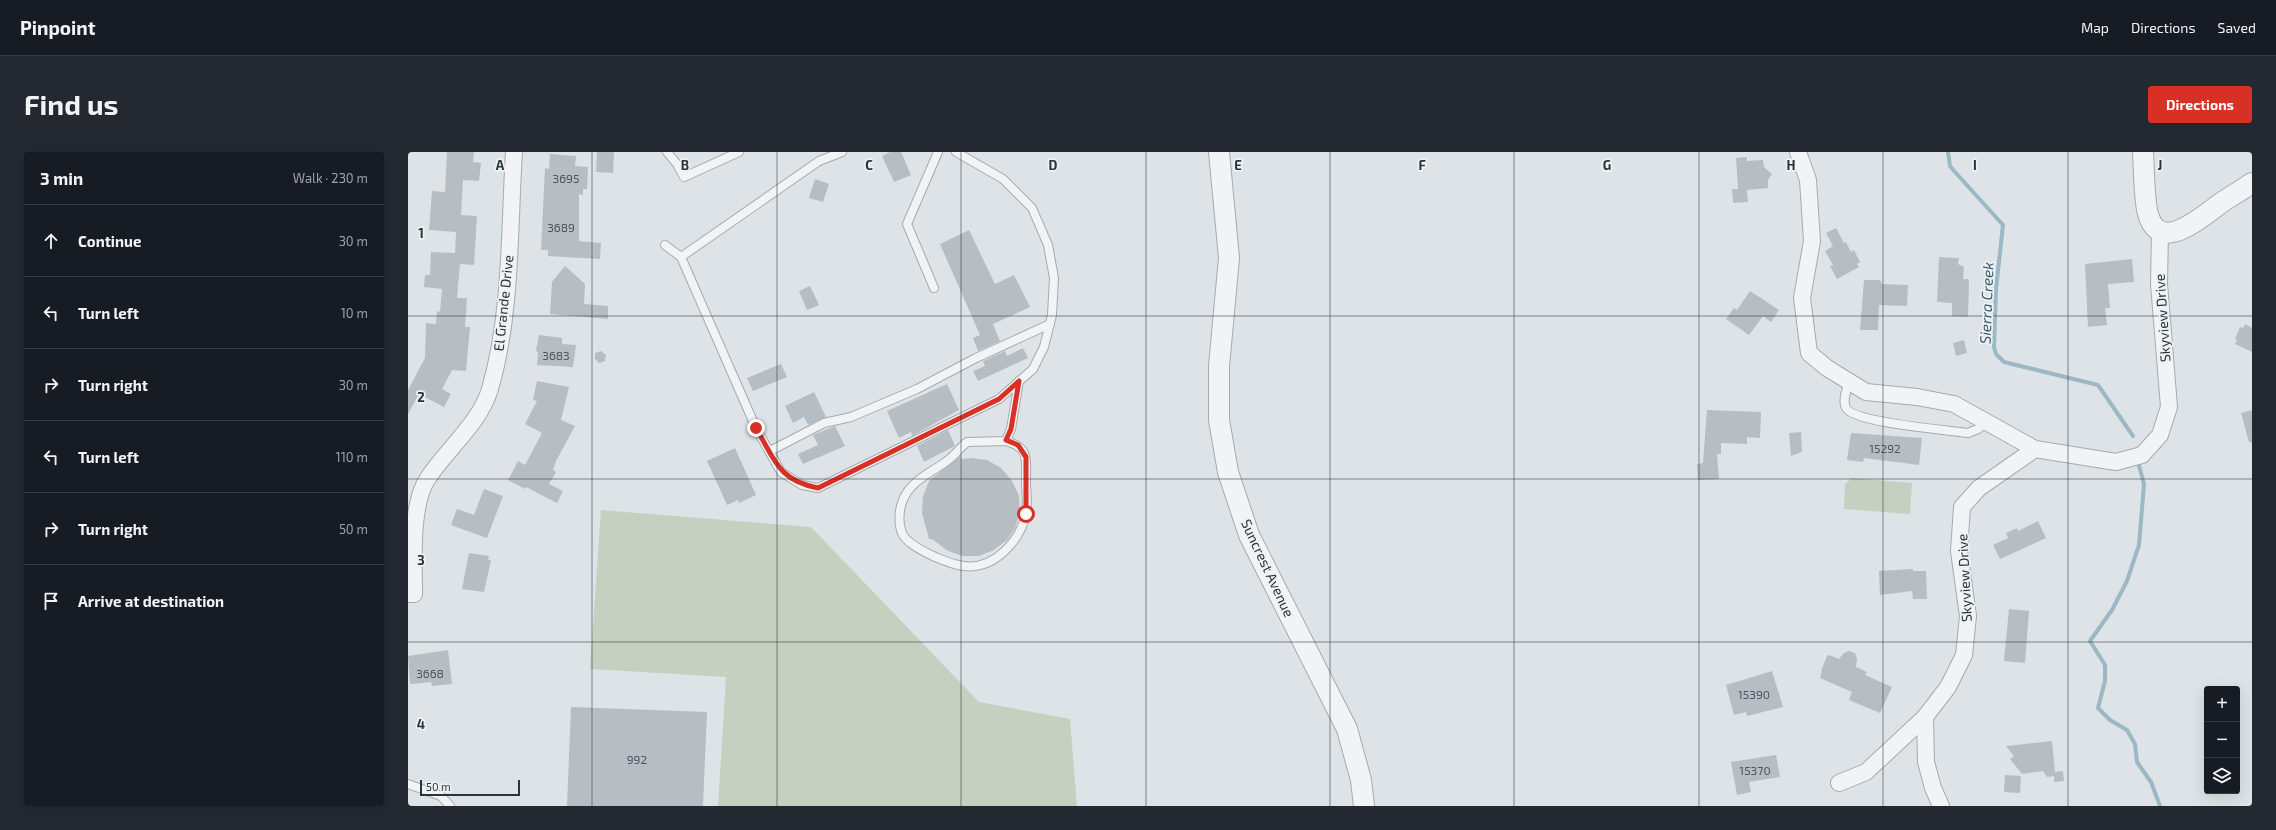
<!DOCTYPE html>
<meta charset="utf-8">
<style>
:root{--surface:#171b24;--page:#242831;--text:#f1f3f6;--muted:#9ea1a6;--line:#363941;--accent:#d93025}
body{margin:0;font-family:"Exo 2",sans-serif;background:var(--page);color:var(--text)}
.controls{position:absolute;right:12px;bottom:12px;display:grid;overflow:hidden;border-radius:4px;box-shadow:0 4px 16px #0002}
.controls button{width:36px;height:36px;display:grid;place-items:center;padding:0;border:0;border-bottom:1px solid var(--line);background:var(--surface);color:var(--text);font:20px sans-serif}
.scale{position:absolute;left:12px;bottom:10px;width:100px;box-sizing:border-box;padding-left:4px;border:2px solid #29343c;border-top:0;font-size:11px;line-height:14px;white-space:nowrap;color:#29343c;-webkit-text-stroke:3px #eef2f4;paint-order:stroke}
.stop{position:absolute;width:12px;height:12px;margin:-9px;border:3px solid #d93025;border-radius:50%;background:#fff}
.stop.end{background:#d93025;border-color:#fff;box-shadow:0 1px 4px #0008}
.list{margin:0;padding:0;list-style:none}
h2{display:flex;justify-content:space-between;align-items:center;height:52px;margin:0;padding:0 16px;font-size:17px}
h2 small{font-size:13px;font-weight:400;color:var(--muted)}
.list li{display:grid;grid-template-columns:26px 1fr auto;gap:12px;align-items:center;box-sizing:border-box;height:72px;padding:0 16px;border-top:1px solid var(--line)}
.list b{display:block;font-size:15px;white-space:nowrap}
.list em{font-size:13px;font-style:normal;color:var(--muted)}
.icon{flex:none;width:22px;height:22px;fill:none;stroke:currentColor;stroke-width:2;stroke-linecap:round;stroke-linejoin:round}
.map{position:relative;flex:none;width:1844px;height:654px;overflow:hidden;border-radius:4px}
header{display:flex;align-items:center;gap:24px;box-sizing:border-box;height:56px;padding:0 20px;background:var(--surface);border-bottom:1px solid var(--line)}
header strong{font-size:19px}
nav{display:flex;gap:22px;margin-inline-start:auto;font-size:14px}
.intro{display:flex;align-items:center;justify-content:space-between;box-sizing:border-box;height:96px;padding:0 24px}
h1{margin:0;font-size:28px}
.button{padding:10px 18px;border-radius:4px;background:var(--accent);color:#fff;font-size:14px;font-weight:700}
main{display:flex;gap:24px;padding:0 24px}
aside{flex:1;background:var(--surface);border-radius:4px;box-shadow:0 4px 16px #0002}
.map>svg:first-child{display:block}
.green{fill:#c7d0c0}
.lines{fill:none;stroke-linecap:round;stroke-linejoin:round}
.stream{stroke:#9cb8c4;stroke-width:4}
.building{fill:#b6bec3}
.service-casing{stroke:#a4abb0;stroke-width:10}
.minor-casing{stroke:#a4abb0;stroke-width:18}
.tertiary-casing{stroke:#a4abb0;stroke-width:22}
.service{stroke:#f1f3f5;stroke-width:8}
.minor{stroke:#f1f3f5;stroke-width:16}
.tertiary{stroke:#f1f3f5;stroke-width:20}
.route{stroke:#d93025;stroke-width:5}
.grid{fill:none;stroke:#29343c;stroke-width:1;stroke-opacity:0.55}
.labels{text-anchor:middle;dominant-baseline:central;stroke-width:3.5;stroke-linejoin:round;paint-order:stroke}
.number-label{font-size:12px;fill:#4c565e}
.street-label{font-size:14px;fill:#29343c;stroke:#eef2f4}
.water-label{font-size:15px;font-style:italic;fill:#365a6c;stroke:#eef2f4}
.grid-label{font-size:13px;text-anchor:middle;font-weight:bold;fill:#29343c;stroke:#eef2f4;stroke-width:3.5;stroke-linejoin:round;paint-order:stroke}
</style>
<header>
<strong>Pinpoint</strong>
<nav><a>Map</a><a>Directions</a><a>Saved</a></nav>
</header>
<div class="intro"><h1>Find us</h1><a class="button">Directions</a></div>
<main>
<aside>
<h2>3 min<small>Walk · 230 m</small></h2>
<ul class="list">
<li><svg class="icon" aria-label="ahead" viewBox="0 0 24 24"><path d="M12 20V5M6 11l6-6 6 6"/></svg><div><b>Continue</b></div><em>30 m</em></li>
<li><svg class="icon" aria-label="left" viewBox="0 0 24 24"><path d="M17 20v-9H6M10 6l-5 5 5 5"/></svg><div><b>Turn left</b></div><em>10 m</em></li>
<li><svg class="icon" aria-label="right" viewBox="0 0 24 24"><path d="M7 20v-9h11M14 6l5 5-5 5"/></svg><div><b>Turn right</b></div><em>30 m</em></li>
<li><svg class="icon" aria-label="left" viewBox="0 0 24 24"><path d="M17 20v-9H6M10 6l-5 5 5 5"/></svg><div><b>Turn left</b></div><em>110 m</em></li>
<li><svg class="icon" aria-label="right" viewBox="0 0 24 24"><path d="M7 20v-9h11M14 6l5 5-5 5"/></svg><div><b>Turn right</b></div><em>50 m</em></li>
<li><svg class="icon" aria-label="arrive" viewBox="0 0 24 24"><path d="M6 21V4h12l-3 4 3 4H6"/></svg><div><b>Arrive at destination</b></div></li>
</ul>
</aside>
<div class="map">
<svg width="1844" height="654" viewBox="0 0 1844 654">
<rect width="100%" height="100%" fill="#dee3e7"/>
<g class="green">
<path d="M 1444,326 L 1504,331 L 1502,362 L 1436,357 L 1437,332 Z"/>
<path d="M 193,358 L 403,375 L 571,550 L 662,567 L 669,654 L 310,654 L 318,525 L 182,517 Z"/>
</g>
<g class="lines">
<g class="stream">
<path d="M 1540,0 L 1542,14 L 1547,20 L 1595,73 L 1588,137 L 1586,195 L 1588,202 L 1596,210 L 1690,233 L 1725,284"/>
<path d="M 1730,310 L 1736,332 L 1731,393 L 1719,429 L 1704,458 L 1682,489 L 1697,513 L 1697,529 L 1690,556 L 1702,568 L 1719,578 L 1727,592 L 1729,610 L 1743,630 L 1752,654"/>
</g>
</g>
<g class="building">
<path d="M 39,0 L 66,0 L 65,10 L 73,11 L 71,29 L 55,28 L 53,63 L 69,64 L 66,113 L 52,112 L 49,146 L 59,146 L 57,175 L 62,175 L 58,219 L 44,218 L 34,237 L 43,242 L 36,255 L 11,242 L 0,262 L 0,238 L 17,206 L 18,171 L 28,172 L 29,159 L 32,160 L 34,137 L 16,135 L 17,123 L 22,123 L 23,100 L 47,101 L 48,80 L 21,78 L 24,39 L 37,40 Z"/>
<path d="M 189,0 L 206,0 L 205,21 L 188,20 Z"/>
<path d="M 482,0 L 493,0 L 503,23 L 486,30 L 474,4 Z"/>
<path d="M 142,2 L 168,4 L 167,14 L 180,15 L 179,37 L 175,37 L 175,43 L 171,42 L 171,89 L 193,91 L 192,107 L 140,104 L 140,98 L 133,98 L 137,16 L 141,17 Z"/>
<path d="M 1339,5 L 1339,9 L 1355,8 L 1356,15 L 1364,22 L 1360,28 L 1360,36 L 1339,38 L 1340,50 L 1325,51 L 1324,37 L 1330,37 L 1328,6 Z"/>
<path d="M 407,27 L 421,32 L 415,50 L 401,46 Z"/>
<path d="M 1428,76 L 1436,91 L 1438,90 L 1443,100 L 1446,98 L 1452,110 L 1449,112 L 1451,115 L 1429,127 L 1422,114 L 1425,113 L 1417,99 L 1425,94 L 1418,81 Z"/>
<path d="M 561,78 L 587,132 L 606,123 L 622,155 L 585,172 L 592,189 L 570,199 L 565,186 L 572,183 L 532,92 Z"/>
<path d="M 1531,105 L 1551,106 L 1550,112 L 1556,115 L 1555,127 L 1560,127 L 1561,130 L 1560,165 L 1544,164 L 1544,151 L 1529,150 Z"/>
<path d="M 1724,107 L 1726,130 L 1700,132 L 1702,156 L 1697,156 L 1699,173 L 1680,175 L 1677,112 Z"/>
<path d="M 157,114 L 177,132 L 176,152 L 200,154 L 200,167 L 142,162 L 144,130 Z"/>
<path d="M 1456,128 L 1472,128 L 1474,132 L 1500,133 L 1499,154 L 1471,153 L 1470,178 L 1452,178 Z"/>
<path d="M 402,134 L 411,153 L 399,158 L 391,139 Z"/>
<path d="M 1342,139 L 1371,158 L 1363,170 L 1355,164 L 1341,183 L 1318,167 L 1326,156 L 1329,158 Z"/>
<path d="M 1837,172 L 1844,176 L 1844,200 L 1827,192 L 1829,188 L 1827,187 L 1832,175 L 1835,176 Z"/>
<path d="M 131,183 L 154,186 L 154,192 L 168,193 L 165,215 L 129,213 L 130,201 L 128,198 Z"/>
<path d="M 1556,188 L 1559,201 L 1548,204 L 1545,191 Z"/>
<path d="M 615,196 L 620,206 L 570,229 L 565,219 L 577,214 L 575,209 L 597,199 L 599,204 Z"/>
<path d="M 193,199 L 198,203 L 197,209 L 191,211 L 187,207 L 187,201 Z"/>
<path d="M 373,212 L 379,225 L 345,239 L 339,226 Z"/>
<path d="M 129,229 L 161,235 L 153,268 L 167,274 L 148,309 L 145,318 L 148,320 L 141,332 L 155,339 L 149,351 L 118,335 L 117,337 L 100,328 L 110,309 L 117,313 L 134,281 L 117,272 L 129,249 L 125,248 Z"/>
<path d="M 539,232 L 551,258 L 504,284 L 503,280 L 491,286 L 479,259 Z"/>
<path d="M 406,240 L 418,265 L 400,273 L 396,265 L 385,271 L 377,254 Z"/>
<path d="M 1299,258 L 1353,260 L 1352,286 L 1339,285 L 1339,292 L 1313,291 L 1313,302 L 1309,302 L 1311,327 L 1290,328 L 1289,312 L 1295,311 Z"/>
<path d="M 1844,258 L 1844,290 L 1841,290 L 1833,261 Z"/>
<path d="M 427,274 L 437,294 L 395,312 L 390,302 L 410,293 L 405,283 Z"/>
<path d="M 540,278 L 547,294 L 516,310 L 509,294 Z"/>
<path d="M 1393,280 L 1394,300 L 1383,304 L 1381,281 Z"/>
<path d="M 1443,281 L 1514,286 L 1511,313 L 1456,306 L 1455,310 L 1439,308 Z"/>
<path d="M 327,296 L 348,343 L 331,351 L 330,348 L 319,353 L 299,309 Z"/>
<path d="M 552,304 L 554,307 L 563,306 L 579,308 L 593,316 L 604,329 L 611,344 L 612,360 L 607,376 L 599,388 L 586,398 L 571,404 L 555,404 L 540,399 L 524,387 L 521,387 L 514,361 L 515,344 L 521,329 Z"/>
<path d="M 76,337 L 95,344 L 79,386 L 43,373 L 49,357 L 66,363 Z"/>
<path d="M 1630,369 L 1638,386 L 1592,407 L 1585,393 L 1600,386 L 1598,381 L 1609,376 L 1610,379 Z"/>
<path d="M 61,401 L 81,404 L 80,408 L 83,408 L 76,440 L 54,437 Z"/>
<path d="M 1505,417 L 1505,419 L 1518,419 L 1519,447 L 1505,447 L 1504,439 L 1472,443 L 1471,419 Z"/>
<path d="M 1601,457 L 1621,459 L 1617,511 L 1596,509 Z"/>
<path d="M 40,498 L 44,532 L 24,534 L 23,530 L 2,532 L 0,504 Z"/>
<path d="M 1441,499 L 1447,501 L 1449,507 L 1448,515 L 1459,520 L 1457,523 L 1484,535 L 1472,561 L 1441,548 L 1444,540 L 1412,526 L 1414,519 L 1413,519 L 1419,504 L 1421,503 L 1431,507 L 1436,501 Z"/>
<path d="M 1364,519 L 1375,555 L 1339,564 L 1338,560 L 1326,563 L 1318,533 Z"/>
<path d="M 163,555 L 299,560 L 295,654 L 159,654 Z"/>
<path d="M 1644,589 L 1647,620 L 1655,619 L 1656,629 L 1646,630 L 1646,624 L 1639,625 L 1635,619 L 1614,622 L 1602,607 L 1606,604 L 1598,594 Z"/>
<path d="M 1368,603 L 1372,625 L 1341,630 L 1343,640 L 1329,643 L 1323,610 Z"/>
<path d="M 1597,623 L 1613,624 L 1612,641 L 1596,640 Z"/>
</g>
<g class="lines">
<g class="service-casing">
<g id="service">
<path d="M 259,0 L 269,12 L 276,25 L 331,0"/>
<path d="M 257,93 L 273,105 L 348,276 L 373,320 L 394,333 L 410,336 L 591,247 L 625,217 L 636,195 L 644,163 L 646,126 L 640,93 L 624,56 L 595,27 L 548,0"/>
<path d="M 273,105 L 411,9 L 434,0"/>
<path d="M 526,136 L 499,72 L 530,0"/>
<path d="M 1441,229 C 1439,237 1434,248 1438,256 C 1446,271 1541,278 1560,281 L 1570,277 L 1579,270"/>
<path d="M 598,289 C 622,296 618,307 618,329 C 618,339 620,352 618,362 C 612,389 586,418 556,414 C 545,413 535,408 525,404 C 515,399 498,391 494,381 C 490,371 491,357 495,348 C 502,329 524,320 539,309 C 546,304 552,296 559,290 L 598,289 L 603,277 L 611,229"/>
<path d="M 362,299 L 416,271 L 443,265 L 509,237 L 568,206 L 642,172"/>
<path d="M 0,632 L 33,644 L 42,654"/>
</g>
</g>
<g class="minor-casing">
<g id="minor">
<path d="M 1390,0 L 1400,28 L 1404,89 L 1394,146 L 1401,201 L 1419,216 L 1458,240 L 1509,245 L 1546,252 L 1627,297 L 1708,310 L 1734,303 L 1752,283 L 1761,255 L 1751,132 L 1752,79"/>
<path d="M 0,442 L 6,442 C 6,411 2,352 20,326 C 39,297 72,271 82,237 C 104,161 101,78 106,0"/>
<path d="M 1431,631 L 1458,620 L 1517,565"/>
<path d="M 1533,654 L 1525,636 L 1518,610 L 1517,565 L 1540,535 L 1556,503 L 1560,464 L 1551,399 L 1554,355 L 1571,336 L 1627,297"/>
</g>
</g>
<g class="tertiary-casing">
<g id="tertiary">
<path d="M 811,0 L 821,106 L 811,214 L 811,268 L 820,320 L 841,383 L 939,577 L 953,628 L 956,654"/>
<path d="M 1735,0 C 1736,19 1736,40 1739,58 C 1749,106 1793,65 1813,51 C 1823,44 1834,38 1844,31"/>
</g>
</g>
<use href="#service" class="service"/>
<use href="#minor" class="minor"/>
<use href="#tertiary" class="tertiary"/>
</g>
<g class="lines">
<path class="route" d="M 348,276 C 367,308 370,328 410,336 L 591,247 L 611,229 L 603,277 L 598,288 L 610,293 L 618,305 L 618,362"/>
</g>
<path class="grid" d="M 184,0 L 184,654M 369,0 L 369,654M 553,0 L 553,654M 738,0 L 738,654M 922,0 L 922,654M 1106,0 L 1106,654M 1291,0 L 1291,654M 1475,0 L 1475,654M 1660,0 L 1660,654M 0,164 L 1844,164M 0,327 L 1844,327M 0,490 L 1844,490"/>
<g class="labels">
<g class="number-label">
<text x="158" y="26">3695</text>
<text x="153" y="75">3689</text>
<text x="148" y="203">3683</text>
<text x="1477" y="296">15292</text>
<text x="22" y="521">3668</text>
<text x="1346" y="542">15390</text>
<text x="229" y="607">992</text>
<text x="1347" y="618">15370</text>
</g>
<g class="street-label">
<text transform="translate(95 151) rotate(-84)">El Grande Drive</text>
<text transform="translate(1754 166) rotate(-94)">Skyview Drive</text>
<text transform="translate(860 416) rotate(65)">Suncrest Avenue</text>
<text transform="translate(1556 426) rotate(-93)">Skyview Drive</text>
</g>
<g class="water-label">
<text transform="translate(1578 151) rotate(-88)">Sierra Creek</text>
</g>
</g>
<g class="grid-label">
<text x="92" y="18">A</text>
<text x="277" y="18">B</text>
<text x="461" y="18">C</text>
<text x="645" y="18">D</text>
<text x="830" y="18">E</text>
<text x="1014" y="18">F</text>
<text x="1199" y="18">G</text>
<text x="1383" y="18">H</text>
<text x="1567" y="18">I</text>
<text x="1752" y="18">J</text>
<text x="13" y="86">1</text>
<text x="13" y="250">2</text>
<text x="13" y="413">3</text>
<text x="13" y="577">4</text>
</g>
</svg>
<div class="controls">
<button>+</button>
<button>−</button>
<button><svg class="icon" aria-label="layers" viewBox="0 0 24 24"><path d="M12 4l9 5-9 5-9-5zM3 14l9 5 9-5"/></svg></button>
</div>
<div class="scale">50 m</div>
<div class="stop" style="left:618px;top:362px"></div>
<div class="stop end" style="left:348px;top:276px"></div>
</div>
</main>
